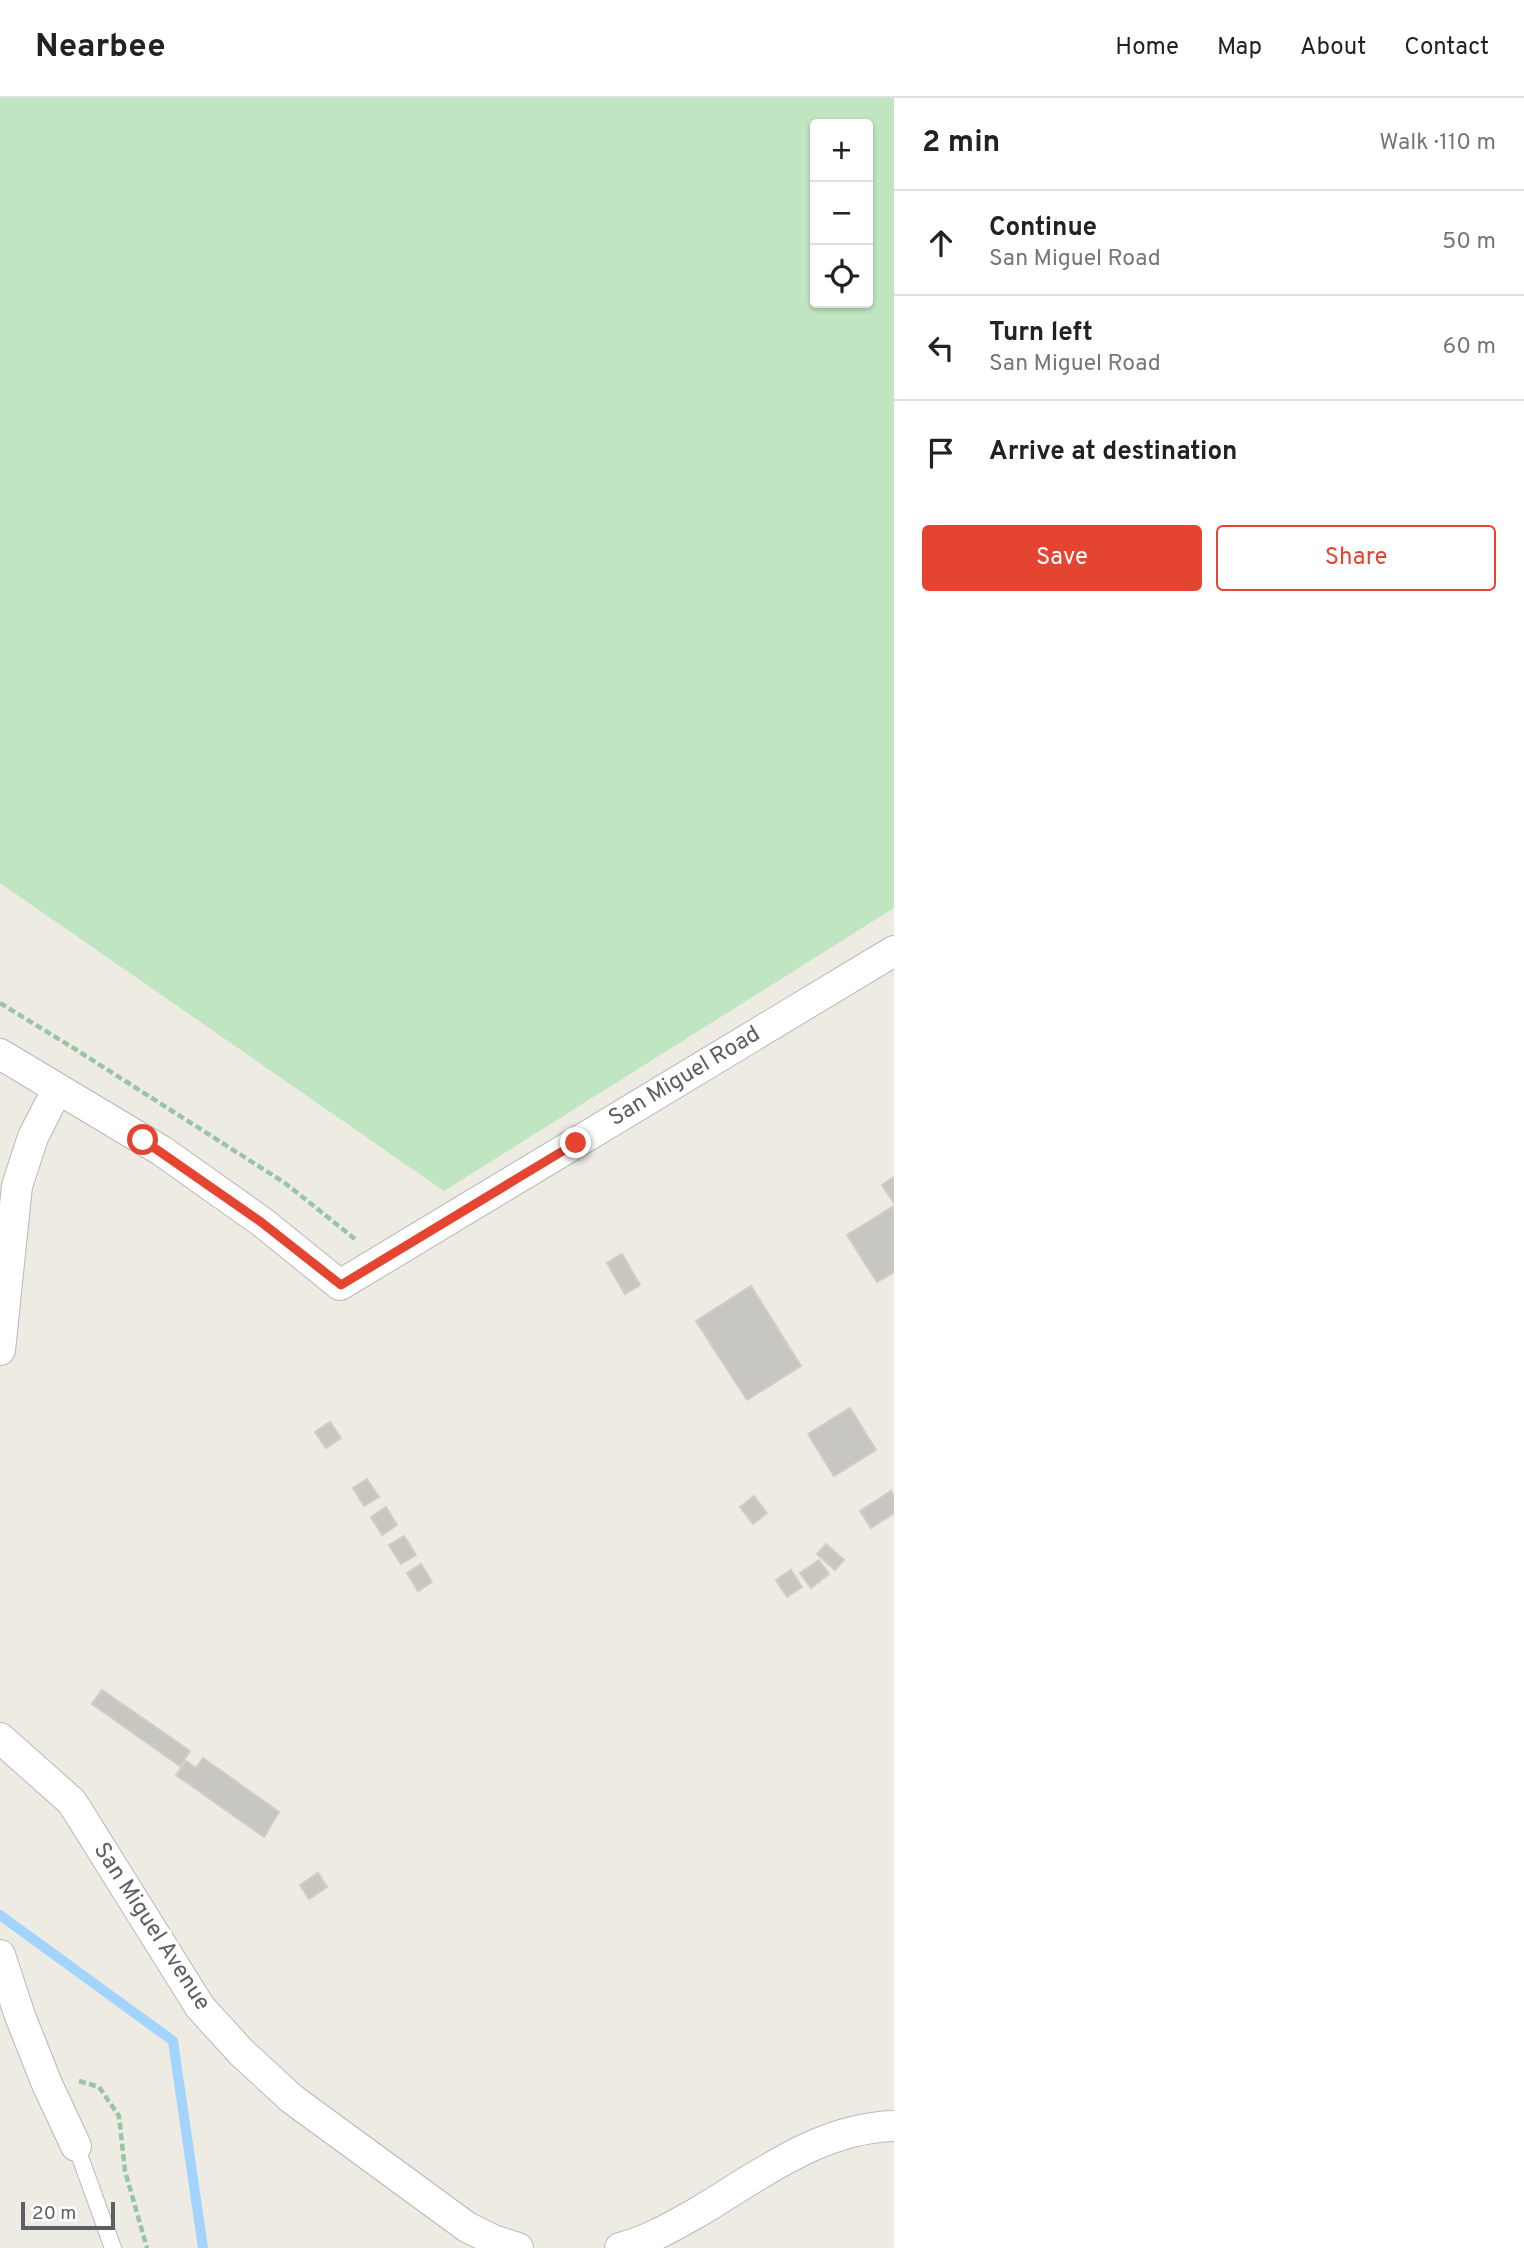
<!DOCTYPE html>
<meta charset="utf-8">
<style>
:root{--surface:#fff;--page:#f6f6f6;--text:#222;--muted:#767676;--line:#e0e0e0;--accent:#e54431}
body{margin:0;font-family:Overpass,sans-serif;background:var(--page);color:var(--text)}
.controls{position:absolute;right:21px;top:21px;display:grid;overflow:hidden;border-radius:7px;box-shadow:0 2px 5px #0004}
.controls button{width:63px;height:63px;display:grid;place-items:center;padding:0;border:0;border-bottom:2px solid var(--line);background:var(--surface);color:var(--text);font:35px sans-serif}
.scale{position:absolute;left:21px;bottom:18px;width:94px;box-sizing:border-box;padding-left:7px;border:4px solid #5b5f63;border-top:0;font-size:19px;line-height:24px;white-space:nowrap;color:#5b5f63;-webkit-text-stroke:5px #fff;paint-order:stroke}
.stop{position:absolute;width:21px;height:21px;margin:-16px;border:5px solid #e54431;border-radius:50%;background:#fff}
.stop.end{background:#e54431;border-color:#fff;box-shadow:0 2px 7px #0008}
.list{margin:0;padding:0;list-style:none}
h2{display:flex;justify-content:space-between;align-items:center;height:91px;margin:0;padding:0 28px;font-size:30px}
h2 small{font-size:23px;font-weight:400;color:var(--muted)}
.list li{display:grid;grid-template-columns:46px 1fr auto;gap:21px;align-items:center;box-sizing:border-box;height:105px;padding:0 28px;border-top:2px solid var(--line)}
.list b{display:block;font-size:26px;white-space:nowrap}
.list p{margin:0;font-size:23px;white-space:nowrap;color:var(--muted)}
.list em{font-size:23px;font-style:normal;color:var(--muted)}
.actions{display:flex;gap:14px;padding:21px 28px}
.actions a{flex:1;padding:16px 0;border:2px solid var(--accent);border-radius:7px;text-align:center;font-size:24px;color:var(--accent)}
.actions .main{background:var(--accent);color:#fff}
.icon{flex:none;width:38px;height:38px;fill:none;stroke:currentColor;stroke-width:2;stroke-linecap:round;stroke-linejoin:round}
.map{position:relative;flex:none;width:894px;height:2150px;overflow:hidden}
header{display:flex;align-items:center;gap:42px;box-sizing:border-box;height:98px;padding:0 35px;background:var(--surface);border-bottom:2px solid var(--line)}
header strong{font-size:33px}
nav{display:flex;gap:38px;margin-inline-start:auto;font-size:24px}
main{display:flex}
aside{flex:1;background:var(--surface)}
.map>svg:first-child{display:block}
.green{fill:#c0e5c1;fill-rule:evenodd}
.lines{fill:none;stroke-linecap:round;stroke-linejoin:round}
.stream{stroke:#a3d4fd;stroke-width:10}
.building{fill:#c8c6c0;stroke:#d2cdc1;stroke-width:2}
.service-casing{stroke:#b5b8bd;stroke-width:18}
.minor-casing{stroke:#b5b8bd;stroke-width:32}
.path{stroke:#99c5a7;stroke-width:4.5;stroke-dasharray:7 3.5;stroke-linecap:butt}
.service{stroke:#fff;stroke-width:16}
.minor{stroke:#fff;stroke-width:30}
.route{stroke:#e54431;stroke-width:9}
.labels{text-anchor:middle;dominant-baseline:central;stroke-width:7;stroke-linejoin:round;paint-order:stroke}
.street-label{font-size:23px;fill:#5b5f63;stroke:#fff}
</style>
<header>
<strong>Nearbee</strong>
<nav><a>Home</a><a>Map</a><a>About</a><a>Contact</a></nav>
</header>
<main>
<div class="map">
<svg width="894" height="2150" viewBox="0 0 894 2150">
<rect width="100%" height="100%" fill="#eeebe3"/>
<path class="green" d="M 0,0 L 894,0 L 894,810 L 444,1093 L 0,785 ZM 815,26 L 868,26 L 868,205 L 815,205 Z"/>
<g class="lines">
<path class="stream" d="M 0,1817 L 173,1943 L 203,2150"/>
</g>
<g class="building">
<path d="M 894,1079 L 894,1105 L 882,1087 Z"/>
<path d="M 894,1108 L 894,1174 L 877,1184 L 847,1137 Z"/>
<path d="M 622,1156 L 640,1187 L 625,1196 L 607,1165 Z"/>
<path d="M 751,1188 L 801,1268 L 747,1302 L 696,1223 Z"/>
<path d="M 850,1310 L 876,1352 L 834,1378 L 808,1336 Z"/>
<path d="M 330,1324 L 341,1340 L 326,1350 L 315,1334 Z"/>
<path d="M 367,1381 L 379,1399 L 364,1408 L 353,1390 Z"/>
<path d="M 891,1393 L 894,1399 L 894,1415 L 871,1430 L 860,1413 Z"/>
<path d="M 754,1398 L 767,1415 L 753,1426 L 740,1409 Z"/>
<path d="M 386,1409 L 397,1427 L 382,1437 L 371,1419 Z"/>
<path d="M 404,1438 L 416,1457 L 401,1466 L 389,1447 Z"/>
<path d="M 826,1446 L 844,1462 L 835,1472 L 817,1456 Z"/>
<path d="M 819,1462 L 829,1476 L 811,1490 L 800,1475 Z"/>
<path d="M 421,1466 L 432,1484 L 418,1493 L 407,1475 Z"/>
<path d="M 791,1472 L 802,1489 L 787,1499 L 776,1482 Z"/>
<path d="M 102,1592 L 190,1653 L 180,1668 L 92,1606 Z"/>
<path d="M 203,1660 L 279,1714 L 264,1739 L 176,1677 L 186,1663 L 196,1670 Z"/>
<path d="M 318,1775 L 327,1789 L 309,1801 L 300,1787 Z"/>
</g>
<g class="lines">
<g class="service-casing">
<path id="service" d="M 76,2048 L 113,2150"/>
</g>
<g class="minor-casing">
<g id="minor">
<path d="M 0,956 L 162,1053 L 262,1124 L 340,1187 L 894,853"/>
<path d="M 0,1252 L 17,1088 L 33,1039 L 57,992"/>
<path d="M 0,1640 L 72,1704 L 200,1909 L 241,1954 L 292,2001 L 467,2129 L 493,2142 L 518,2150"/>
<path d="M 0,1857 L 20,1918 L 47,1986 L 76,2048"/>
<path d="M 620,2150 C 648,2143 673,2128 698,2114 C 760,2077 820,2030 894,2028"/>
</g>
</g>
<g class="path">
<path d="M 0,905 L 75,951 L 285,1085 L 355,1141"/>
<path d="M 79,1983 L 99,1989 L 119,2018 L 125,2073 L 147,2150"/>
</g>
<use href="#service" class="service"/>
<use href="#minor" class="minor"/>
</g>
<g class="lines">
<path class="route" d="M 143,1042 L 261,1124 L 341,1187 L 576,1045"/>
</g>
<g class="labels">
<g class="street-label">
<text transform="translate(685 979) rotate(-31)">San Miguel Road</text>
<text transform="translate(151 1829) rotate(57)">San Miguel Avenue</text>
</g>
</g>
</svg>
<div class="controls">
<button>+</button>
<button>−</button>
<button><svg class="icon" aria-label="locate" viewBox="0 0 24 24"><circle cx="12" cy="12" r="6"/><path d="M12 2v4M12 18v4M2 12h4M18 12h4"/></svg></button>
</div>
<div class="scale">20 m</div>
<div class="stop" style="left:143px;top:1042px"></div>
<div class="stop end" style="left:576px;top:1045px"></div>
</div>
<aside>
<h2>2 min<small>Walk · 110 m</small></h2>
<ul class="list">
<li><svg class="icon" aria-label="ahead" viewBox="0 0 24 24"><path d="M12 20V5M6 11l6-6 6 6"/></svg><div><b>Continue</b><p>San Miguel Road</p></div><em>50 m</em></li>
<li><svg class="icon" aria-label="left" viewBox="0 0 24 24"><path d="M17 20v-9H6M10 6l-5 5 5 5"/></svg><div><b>Turn left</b><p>San Miguel Road</p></div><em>60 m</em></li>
<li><svg class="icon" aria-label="arrive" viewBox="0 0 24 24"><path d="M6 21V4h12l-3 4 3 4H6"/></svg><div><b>Arrive at destination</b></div></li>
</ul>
<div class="actions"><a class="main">Save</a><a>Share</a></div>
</aside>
</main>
